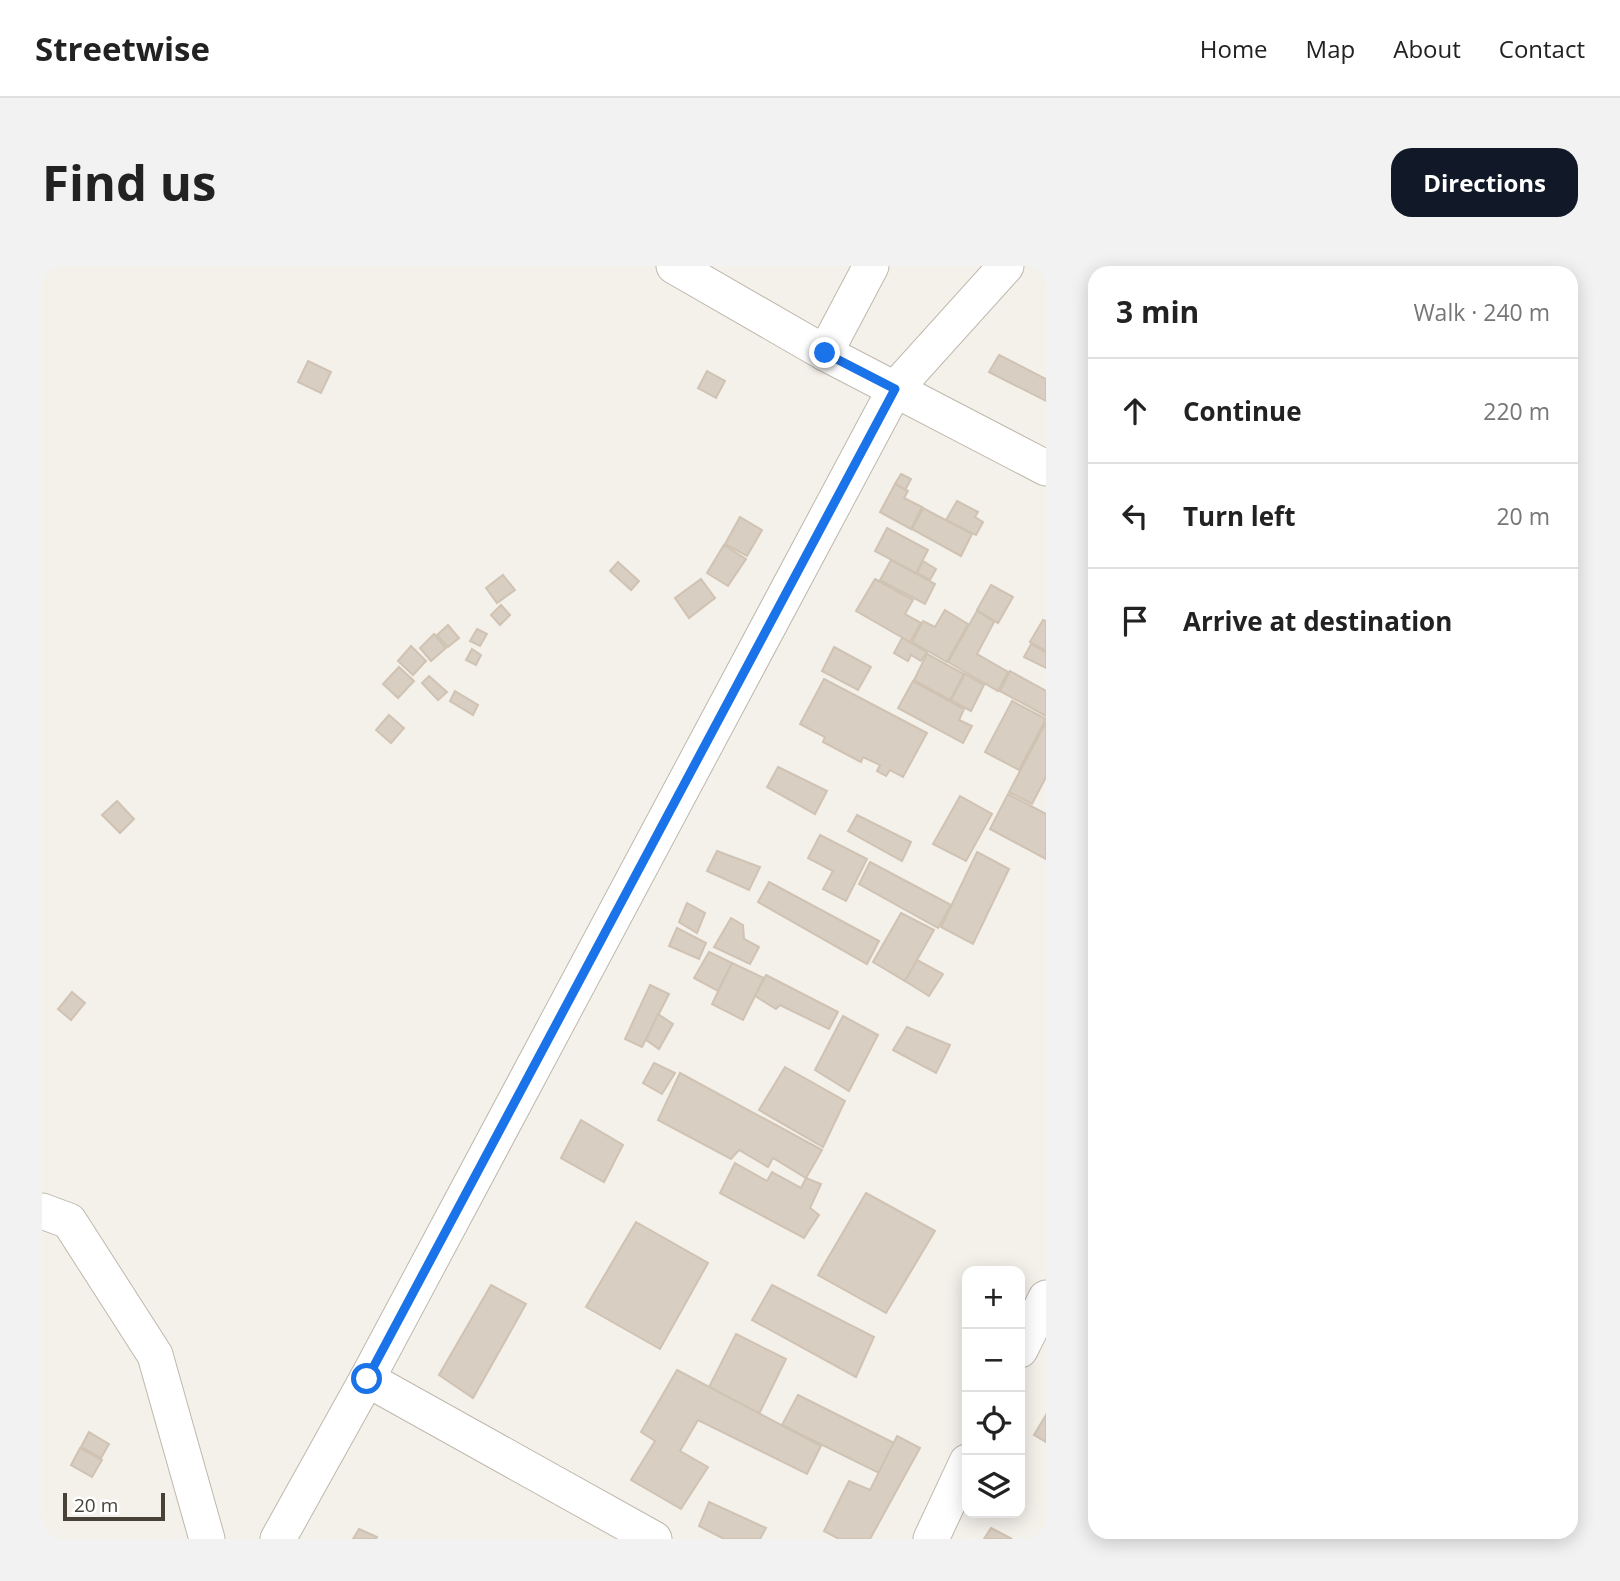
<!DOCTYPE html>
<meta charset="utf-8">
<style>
:root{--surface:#fff;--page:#f2f2f2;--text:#222;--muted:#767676;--line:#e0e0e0;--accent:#111827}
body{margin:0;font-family:"Open Sans",sans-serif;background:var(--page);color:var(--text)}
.controls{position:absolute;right:21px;bottom:21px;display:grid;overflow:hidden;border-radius:14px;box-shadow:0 4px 18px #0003}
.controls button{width:63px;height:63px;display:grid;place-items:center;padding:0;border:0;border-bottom:2px solid var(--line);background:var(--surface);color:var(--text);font:35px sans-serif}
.scale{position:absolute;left:21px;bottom:18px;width:102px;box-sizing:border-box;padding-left:7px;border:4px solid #484138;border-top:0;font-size:19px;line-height:24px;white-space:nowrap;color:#484138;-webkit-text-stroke:5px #fff;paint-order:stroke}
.stop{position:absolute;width:21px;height:21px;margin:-16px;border:5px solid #1a73e8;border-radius:50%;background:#fff}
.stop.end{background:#1a73e8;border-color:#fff;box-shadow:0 2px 7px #0008}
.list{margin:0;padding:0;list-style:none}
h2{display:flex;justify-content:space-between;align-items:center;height:91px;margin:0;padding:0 28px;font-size:30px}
h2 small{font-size:23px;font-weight:400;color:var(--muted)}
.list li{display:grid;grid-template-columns:46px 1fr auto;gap:21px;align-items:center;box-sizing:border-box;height:105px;padding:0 28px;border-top:2px solid var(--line)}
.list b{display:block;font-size:26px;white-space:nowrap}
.list em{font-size:23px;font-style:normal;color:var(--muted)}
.icon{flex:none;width:38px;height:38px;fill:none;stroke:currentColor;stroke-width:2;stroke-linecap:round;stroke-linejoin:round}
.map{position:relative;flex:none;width:1004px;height:1273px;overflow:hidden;border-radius:21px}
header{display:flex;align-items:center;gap:42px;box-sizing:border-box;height:98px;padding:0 35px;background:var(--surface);border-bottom:2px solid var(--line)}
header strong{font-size:33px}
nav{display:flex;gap:38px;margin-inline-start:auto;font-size:24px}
.intro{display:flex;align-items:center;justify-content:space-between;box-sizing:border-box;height:168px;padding:0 42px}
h1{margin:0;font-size:49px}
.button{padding:18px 32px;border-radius:21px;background:var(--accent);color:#fff;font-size:24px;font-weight:700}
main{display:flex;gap:42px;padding:0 42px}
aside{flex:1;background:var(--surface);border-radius:21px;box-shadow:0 4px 18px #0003}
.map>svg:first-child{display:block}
.building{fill:#d8cec2;stroke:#d0c3b3;stroke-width:2}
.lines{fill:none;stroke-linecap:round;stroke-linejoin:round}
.minor-casing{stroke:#bfb8ac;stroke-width:37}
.minor{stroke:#fff;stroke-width:35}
.route{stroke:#1a73e8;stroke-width:9}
</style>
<header>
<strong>Streetwise</strong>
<nav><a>Home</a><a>Map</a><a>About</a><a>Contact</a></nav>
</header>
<div class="intro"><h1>Find us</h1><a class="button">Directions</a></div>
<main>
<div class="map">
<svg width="1004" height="1273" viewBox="0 0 1004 1273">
<rect width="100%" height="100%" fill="#f4f0ea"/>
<g class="building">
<path d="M 957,89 L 1004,113 L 1004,135 L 947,106 Z"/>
<path d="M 266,95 L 289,106 L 279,127 L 256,116 Z"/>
<path d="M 665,105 L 683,115 L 674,132 L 656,122 Z"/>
<path d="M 859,208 L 869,213 L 863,224 L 853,218 Z"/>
<path d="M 853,218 L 866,225 L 862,232 L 880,241 L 869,263 L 838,246 Z"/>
<path d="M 915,235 L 936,246 L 933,251 L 941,256 L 934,269 L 904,254 Z"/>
<path d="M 881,242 L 930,268 L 919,290 L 870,263 Z"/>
<path d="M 698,251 L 720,264 L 705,290 L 683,278 Z"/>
<path d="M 845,262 L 886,284 L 874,307 L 833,285 Z"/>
<path d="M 682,279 L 704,293 L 686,320 L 665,307 Z"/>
<path d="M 849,294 L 893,318 L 883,338 L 838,314 Z"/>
<path d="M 881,295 L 894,303 L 888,314 L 875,307 Z"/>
<path d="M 576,296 L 597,315 L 589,324 L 568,305 Z"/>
<path d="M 461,309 L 473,324 L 455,337 L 444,322 Z"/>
<path d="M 659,313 L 673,332 L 647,352 L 633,332 Z"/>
<path d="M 833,313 L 871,334 L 863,348 L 879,357 L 868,376 L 814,345 Z"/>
<path d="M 949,319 L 971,331 L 956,357 L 935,344 Z"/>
<path d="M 459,339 L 468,349 L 458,359 L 449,349 Z"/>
<path d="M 903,344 L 926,358 L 905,396 L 870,376 L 881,355 L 893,361 Z"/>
<path d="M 935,345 L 952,356 L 935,388 L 966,406 L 956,425 L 906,396 Z"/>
<path d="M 1001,354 L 1004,355 L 1004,385 L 988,376 Z"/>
<path d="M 406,359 L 417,372 L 406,381 L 395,369 Z"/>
<path d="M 435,363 L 445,368 L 438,380 L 428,375 Z"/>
<path d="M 392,368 L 404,382 L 389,395 L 378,382 Z"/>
<path d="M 860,372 L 885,386 L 879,395 L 869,389 L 866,395 L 852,387 Z"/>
<path d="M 989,378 L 1004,386 L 1004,402 L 982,391 Z"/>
<path d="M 369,380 L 384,395 L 371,409 L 356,395 Z"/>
<path d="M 792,381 L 829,401 L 816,424 L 780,405 Z"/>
<path d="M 430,383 L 439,389 L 434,399 L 424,394 Z"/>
<path d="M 885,388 L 922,408 L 908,434 L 872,414 Z"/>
<path d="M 357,401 L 372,415 L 356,432 L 341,418 Z"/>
<path d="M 968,405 L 1004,425 L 1004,450 L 958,425 Z"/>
<path d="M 923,408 L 942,419 L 929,445 L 909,434 Z"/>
<path d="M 387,410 L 405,426 L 396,434 L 380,417 Z"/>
<path d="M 782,413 L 885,467 L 861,511 L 848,504 L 844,510 L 835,505 L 838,499 L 821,491 L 819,496 L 781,476 L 783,471 L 758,458 Z"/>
<path d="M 871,415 L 922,443 L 917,454 L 930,460 L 921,477 L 856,442 Z"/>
<path d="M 413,425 L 436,439 L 431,449 L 408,435 Z"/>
<path d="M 970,435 L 1004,453 L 977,504 L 943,486 Z"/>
<path d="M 347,449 L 362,462 L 349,477 L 334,464 Z"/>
<path d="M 1004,456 L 1004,511 L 990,538 L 967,526 Z"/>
<path d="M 736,501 L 785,525 L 773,548 L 725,521 Z"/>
<path d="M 966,528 L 1004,548 L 1004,593 L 948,563 Z"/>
<path d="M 918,530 L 950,548 L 924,595 L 891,578 Z"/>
<path d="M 75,535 L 92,553 L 78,567 L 60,549 Z"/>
<path d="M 815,549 L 869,576 L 860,595 L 806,565 Z"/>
<path d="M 778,569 L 825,593 L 804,635 L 781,623 L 791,605 L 766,592 Z"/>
<path d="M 675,585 L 718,601 L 707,624 L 665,605 Z"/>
<path d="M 935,586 L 967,603 L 931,678 L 899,661 Z"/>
<path d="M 828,596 L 909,639 L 896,662 L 817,618 Z"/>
<path d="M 727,616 L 837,675 L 825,698 L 716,636 Z"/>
<path d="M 645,637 L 663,647 L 655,667 L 637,656 Z"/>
<path d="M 859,647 L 892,664 L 863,715 L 831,696 Z"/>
<path d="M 689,652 L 701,659 L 702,673 L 717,681 L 708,698 L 672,681 Z"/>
<path d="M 635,662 L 664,677 L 657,693 L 627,680 Z"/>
<path d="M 667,686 L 690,697 L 676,725 L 652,712 Z"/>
<path d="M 875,694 L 901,708 L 887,730 L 863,715 Z"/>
<path d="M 690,697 L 722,712 L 701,754 L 670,738 Z"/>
<path d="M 724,709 L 796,746 L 787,763 L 738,739 L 734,743 L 713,730 Z"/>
<path d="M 608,719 L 627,728 L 600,781 L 583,773 Z"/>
<path d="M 30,726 L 43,737 L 29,754 L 16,743 Z"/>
<path d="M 616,748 L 631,758 L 617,783 L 604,774 Z"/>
<path d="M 801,750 L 836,769 L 807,825 L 773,804 Z"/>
<path d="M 865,761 L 908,779 L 894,807 L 851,784 Z"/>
<path d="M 612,797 L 633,807 L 620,828 L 601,817 Z"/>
<path d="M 743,801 L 803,835 L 781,881 L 717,844 Z"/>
<path d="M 638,807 L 780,884 L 764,912 L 731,892 L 726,901 L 697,884 L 689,893 L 616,854 Z"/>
<path d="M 539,854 L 581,879 L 562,916 L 519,892 Z"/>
<path d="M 693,897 L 725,915 L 730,906 L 759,922 L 764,912 L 779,918 L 768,942 L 777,949 L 762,972 L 678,927 Z"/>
<path d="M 824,927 L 893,965 L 844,1047 L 776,1009 Z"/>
<path d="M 594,956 L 666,997 L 618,1083 L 544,1041 Z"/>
<path d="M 449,1019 L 484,1038 L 431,1132 L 397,1109 Z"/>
<path d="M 730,1019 L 832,1071 L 814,1111 L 710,1054 Z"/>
<path d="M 694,1068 L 744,1093 L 717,1148 L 667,1121 Z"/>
<path d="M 635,1104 L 779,1180 L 765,1208 L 656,1154 L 638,1185 L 666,1201 L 639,1243 L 589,1214 L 613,1175 L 599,1166 Z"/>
<path d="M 756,1129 L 852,1177 L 837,1207 L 740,1159 Z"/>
<path d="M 1004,1149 L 1004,1176 L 992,1169 Z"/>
<path d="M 47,1166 L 67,1178 L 59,1192 L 39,1181 Z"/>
<path d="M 855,1170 L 878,1182 L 828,1273 L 797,1273 L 782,1265 L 807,1215 L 828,1224 Z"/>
<path d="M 38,1182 L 60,1194 L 50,1211 L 29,1199 Z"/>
<path d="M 667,1236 L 724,1262 L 718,1273 L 682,1273 L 657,1260 Z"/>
<path d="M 949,1262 L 970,1273 L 942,1273 Z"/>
<path d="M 317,1263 L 335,1271 L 334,1273 L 311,1273 Z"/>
</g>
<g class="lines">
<g class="minor-casing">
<g id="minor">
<path d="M 632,0 L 783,87 L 1004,202"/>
<path d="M 783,87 L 829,0"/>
<path d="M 0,945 L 27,955 L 113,1089 L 165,1273"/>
<path d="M 978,1084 L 1004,1032"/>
<path d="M 325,1113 L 612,1273"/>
<path d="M 236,1273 L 325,1113 L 853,123 L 964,0"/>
<path d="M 889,1273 L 925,1196"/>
</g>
</g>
<use href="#minor" class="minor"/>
</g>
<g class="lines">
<path class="route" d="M 325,1113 L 853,123 L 783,87"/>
</g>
</svg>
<div class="controls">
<button>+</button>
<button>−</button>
<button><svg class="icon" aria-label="locate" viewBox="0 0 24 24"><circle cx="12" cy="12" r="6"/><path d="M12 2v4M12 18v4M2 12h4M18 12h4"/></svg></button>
<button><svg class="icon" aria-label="layers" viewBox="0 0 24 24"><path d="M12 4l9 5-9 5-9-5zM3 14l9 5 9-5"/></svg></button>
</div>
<div class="scale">20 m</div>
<div class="stop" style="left:325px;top:1113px"></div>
<div class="stop end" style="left:783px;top:87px"></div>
</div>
<aside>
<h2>3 min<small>Walk · 240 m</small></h2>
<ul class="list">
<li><svg class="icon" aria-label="ahead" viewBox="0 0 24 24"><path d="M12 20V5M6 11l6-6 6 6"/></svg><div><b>Continue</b></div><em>220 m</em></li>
<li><svg class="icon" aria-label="left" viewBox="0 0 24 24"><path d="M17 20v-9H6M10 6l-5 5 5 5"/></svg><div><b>Turn left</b></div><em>20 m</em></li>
<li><svg class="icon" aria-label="arrive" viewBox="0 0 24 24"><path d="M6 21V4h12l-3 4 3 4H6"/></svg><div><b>Arrive at destination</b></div></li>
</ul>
</aside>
</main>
